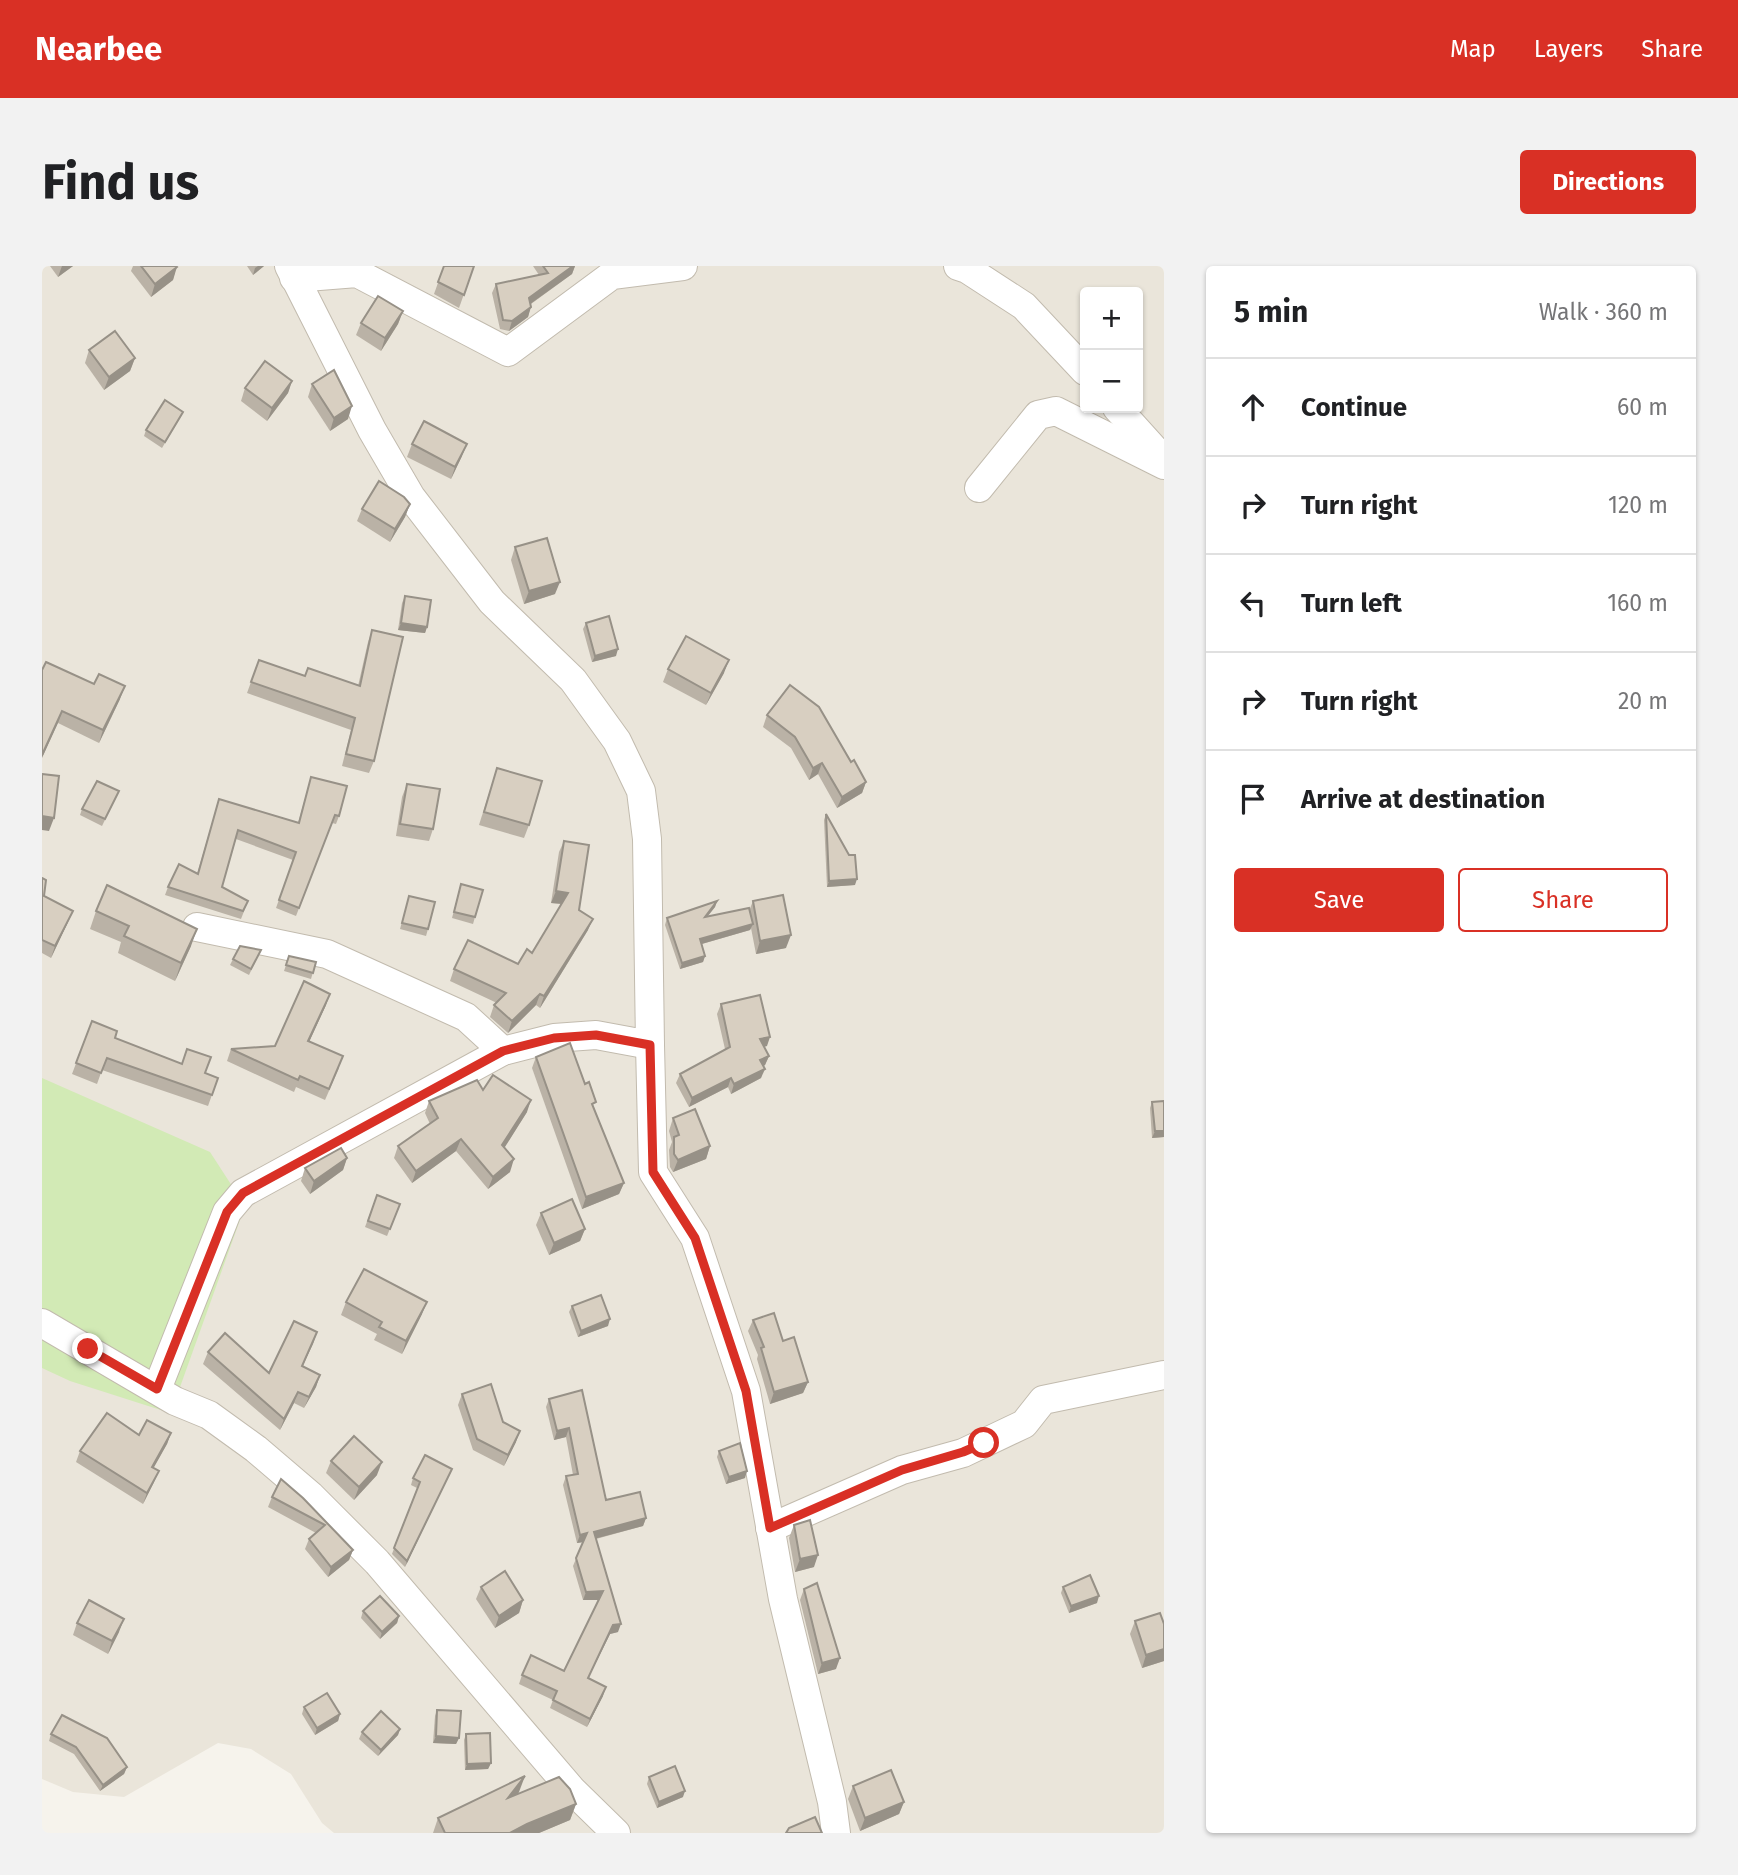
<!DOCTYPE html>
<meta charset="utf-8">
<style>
:root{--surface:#fff;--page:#f2f2f2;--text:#202124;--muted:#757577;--line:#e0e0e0;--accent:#d93025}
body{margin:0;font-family:"Fira Sans",sans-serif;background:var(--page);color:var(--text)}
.controls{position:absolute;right:21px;top:21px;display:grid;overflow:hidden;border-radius:7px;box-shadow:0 2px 5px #0004}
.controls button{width:63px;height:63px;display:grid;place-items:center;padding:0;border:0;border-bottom:2px solid var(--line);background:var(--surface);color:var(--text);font:35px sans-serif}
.stop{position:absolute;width:21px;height:21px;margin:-16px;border:5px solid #d93025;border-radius:50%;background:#fff}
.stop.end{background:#d93025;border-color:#fff;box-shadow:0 2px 7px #0008}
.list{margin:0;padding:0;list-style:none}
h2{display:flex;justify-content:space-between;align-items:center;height:91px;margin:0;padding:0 28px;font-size:30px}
h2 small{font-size:23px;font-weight:400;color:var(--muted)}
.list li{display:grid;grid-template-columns:46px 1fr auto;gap:21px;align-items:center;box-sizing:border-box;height:98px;padding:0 28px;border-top:2px solid var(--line)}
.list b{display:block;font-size:26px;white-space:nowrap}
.list em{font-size:23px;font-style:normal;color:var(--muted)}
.actions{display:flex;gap:14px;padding:21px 28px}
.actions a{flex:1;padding:16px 0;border:2px solid var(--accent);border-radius:7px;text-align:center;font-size:24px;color:var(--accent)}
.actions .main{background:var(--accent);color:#fff}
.icon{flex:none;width:38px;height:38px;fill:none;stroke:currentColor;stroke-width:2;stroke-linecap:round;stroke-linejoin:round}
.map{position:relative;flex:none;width:1122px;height:1567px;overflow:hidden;border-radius:7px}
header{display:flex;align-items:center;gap:42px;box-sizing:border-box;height:98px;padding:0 35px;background:var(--accent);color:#fff}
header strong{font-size:33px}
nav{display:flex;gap:38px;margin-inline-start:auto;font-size:24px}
.intro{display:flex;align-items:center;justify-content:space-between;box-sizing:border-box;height:168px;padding:0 42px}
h1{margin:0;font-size:49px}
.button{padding:18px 32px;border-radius:7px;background:var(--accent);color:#fff;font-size:24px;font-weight:700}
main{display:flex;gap:42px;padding:0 42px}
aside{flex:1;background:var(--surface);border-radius:7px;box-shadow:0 2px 5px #0004}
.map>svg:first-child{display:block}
.residential{fill:#eae5da;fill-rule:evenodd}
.green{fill:#d2eab5}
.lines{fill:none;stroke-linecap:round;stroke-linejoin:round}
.minor-casing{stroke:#c2bbae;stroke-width:30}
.minor{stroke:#fff;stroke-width:28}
.wall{fill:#bab2a6}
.shaded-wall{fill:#979187}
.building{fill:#d8cfc1;stroke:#979187;stroke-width:2}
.route{stroke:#d93025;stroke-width:9}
</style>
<header>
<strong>Nearbee</strong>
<nav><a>Map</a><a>Layers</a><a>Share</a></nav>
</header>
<div class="intro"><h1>Find us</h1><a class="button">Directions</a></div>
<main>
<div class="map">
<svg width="1122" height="1567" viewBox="0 0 1122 1567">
<rect width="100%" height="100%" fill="#f6f3ec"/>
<path class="residential" d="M 0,0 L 1122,0 L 1122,1567 L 292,1567 L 280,1557 L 249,1508 L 209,1483 L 176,1477 L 82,1531 L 31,1526 L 0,1513 ZM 1043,26 L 1096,26 L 1096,142 L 1043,142 Z"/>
<path class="green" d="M 0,812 L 168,886 L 203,940 L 133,1135 L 125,1146 L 28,1115 L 0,1102 Z"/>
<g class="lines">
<g class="minor-casing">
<g id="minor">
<path d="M 916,0 L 925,3 L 982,40 L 1043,105"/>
<path d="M 252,12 L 315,7 L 466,86 L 570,9 L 641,0"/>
<path d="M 1075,142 L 1120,192"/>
<path d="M 937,222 L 996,149 L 1014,145 L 1122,199"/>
<path d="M 155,661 L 285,688 L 424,751 L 461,785"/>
<path d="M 608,779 L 611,906 L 653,972 L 704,1125 L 741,1333 L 790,1536 L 794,1567"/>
<path d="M 0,1057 L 133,1135 L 167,1149 L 214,1183 L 269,1230 L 335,1296 L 530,1524 L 574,1567"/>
<path d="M 115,1123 L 185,946 L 201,927 L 461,785 L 512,772 L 554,769 L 608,779 L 605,573 L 599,525 L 575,475 L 531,414 L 450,336 L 369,231 L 330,164 L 247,0"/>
<path d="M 728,1262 L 860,1204 L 921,1187 L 982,1158 L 1001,1134 L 1122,1109"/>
</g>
</g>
<use href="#minor" class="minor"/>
</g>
<g class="wall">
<path d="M 8,0 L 31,0 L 16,11 Z"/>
<path d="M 91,0 L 134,0 L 131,14 L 109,31 L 89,5 Z"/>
<path d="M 205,0 L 222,0 L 211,9 Z"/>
<path d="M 402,0 L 432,0 L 417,42 L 392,28 Z"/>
<path d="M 491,0 L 533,0 L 530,8 L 489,38 L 486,51 L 467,65 L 458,63 L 450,27 L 454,18 L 497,9 Z"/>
<path d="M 361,45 L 356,58 L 339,85 L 314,69 L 319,57 Z"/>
<path d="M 47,84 L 93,92 L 88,105 L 62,124 L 43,97 Z"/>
<path d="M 250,115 L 246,127 L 225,155 L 199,135 L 203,122 Z"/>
<path d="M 270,118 L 306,153 L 288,165 L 266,131 Z"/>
<path d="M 141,146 L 138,152 L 120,182 L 102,170 L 104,164 Z"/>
<path d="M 370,178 L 420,190 L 409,213 L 365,191 Z"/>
<path d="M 368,238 L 363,251 L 348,276 L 315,255 L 320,243 Z"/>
<path d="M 473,281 L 513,328 L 482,338 L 469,294 Z"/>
<path d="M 363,330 L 385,361 L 383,367 L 356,364 L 360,337 Z"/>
<path d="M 544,357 L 574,390 L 550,396 L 541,363 Z"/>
<path d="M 330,364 L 332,495 L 327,507 L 300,500 L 309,464 L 205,427 L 217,394 L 263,410 L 316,420 L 326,376 Z"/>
<path d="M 626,403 L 682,407 L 664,439 L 621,416 Z"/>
<path d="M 0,404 L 78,433 L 57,477 L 16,457 Z"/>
<path d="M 725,449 L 809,496 L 824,516 L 820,527 L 795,542 L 776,508 L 767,514 L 749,482 L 721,461 Z"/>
<path d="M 455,502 L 487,559 L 482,572 L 437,559 Z"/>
<path d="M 269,511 L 297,550 L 294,558 L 290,557 L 254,650 L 234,642 L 251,594 L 194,573 L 180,621 L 206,635 L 199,653 L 123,629 L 126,621 L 155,608 L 177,533 L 256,557 Z"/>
<path d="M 365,518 L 391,563 L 387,575 L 354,570 L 360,531 Z"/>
<path d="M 77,525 L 60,560 L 38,549 L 40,543 Z"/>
<path d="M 784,548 L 807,589 L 813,619 L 785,621 L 782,554 Z"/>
<path d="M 522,575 L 537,644 L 546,664 L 498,742 L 494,739 L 466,767 L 448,751 L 452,739 L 455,737 L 408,715 L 412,703 L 476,698 L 490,687 L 519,638 L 509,637 L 517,586 Z"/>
<path d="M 0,612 L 2,630 L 26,656 L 9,692 L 0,687 Z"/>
<path d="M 419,618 L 433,651 L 431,658 L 410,652 Z"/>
<path d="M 367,630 L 386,663 L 384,670 L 358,663 Z"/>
<path d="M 675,635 L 673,641 L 666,650 L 707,645 L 711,635 L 744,682 L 714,688 L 709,662 L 708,664 L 660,678 L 663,690 L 661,696 L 638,703 L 623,659 L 625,652 Z"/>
<path d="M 54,645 L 149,680 L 133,715 L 76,687 L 79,676 L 48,663 Z"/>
<path d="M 219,684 L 207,709 L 188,699 L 191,693 Z"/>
<path d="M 247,690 L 274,696 L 269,713 L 242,705 Z"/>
<path d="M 679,738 L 725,780 L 722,781 L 727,790 L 723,799 L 721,800 L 719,812 L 689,828 L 686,821 L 647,841 L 634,817 L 638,808 L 683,783 L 675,748 Z"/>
<path d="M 284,739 L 267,776 L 297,802 L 283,834 L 254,821 L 252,826 L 185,795 L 189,783 L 233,780 Z"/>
<path d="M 50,755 L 73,772 L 176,812 L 166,840 L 60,804 L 55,818 L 30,808 Z"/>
<path d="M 494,791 L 552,842 L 582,917 L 577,928 L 540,943 L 490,802 Z"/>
<path d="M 441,824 L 485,846 L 462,882 L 468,906 L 446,923 L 414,885 L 370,917 L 352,892 L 356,880 L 388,858 L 383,847 L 387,835 Z"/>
<path d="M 1122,835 L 1122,871 L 1110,872 L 1108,842 L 1110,836 Z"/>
<path d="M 631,852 L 668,880 L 664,893 L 631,906 L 628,901 L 627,884 L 630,876 L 627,865 Z"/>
<path d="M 305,892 L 301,904 L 268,928 L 259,915 L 263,902 Z"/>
<path d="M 335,929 L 358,938 L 345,970 L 323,961 Z"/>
<path d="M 499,947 L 543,963 L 538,975 L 507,989 L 494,959 Z"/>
<path d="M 304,1036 L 380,1048 L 360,1088 L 332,1074 L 335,1068 L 299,1049 Z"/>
<path d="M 530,1040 L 566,1060 L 536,1071 L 527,1046 Z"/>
<path d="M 711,1054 L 741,1075 L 766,1116 L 761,1127 L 728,1138 L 715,1093 L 716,1089 L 706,1065 Z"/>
<path d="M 275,1066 L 261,1100 L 278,1109 L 274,1121 L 262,1142 L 252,1137 L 238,1164 L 161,1098 L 166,1086 L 227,1107 Z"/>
<path d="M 540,1124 L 564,1234 L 604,1252 L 601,1260 L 554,1273 L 576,1366 L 568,1368 L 546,1412 L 561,1430 L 545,1461 L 508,1442 L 511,1434 L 477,1418 L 480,1409 L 522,1405 L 557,1334 L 541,1334 L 531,1300 L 541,1276 L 535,1277 L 521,1219 L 524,1210 L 531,1209 L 524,1171 L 512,1174 L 504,1141 L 507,1133 Z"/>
<path d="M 420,1128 L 474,1176 L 462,1200 L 431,1184 L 416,1139 Z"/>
<path d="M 129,1167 L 125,1178 L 111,1202 L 112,1216 L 101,1238 L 34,1196 L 38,1185 L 97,1169 Z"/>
<path d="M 677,1185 L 703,1212 L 684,1218 L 675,1191 Z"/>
<path d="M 289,1195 L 335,1209 L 312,1234 L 284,1207 Z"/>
<path d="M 407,1209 L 363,1301 L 350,1288 L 375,1222 L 369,1219 L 371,1212 Z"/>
<path d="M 239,1213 L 311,1284 L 307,1294 L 286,1311 L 263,1283 L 267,1273 L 274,1267 L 226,1241 L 230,1231 Z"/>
<path d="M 752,1259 L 772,1301 L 753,1306 L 747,1272 Z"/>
<path d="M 439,1321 L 481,1334 L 477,1347 L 453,1362 L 434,1333 Z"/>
<path d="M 1021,1321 L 1055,1337 L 1027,1347 L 1019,1327 Z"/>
<path d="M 762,1323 L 794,1403 L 776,1408 L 758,1334 Z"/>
<path d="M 321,1345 L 357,1350 L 355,1357 L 338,1373 L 319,1352 Z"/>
<path d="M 1093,1355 L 1122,1358 L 1122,1395 L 1100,1402 L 1088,1368 Z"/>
<path d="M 35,1357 L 77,1366 L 66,1388 L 31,1369 Z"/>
<path d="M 262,1441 L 298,1448 L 296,1455 L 273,1469 L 260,1448 Z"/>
<path d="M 395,1444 L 417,1472 L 414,1478 L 391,1477 L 393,1450 Z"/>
<path d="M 358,1463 L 356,1469 L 336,1490 L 317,1473 L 320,1466 Z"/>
<path d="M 9,1468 L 85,1501 L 82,1508 L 58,1525 L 32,1488 L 7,1475 Z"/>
<path d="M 424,1468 L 449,1497 L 446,1503 L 423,1504 L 422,1474 Z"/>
<path d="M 607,1511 L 641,1531 L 615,1542 L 605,1518 Z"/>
<path d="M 811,1520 L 862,1536 L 857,1548 L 818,1565 L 806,1533 Z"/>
<path d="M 477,1526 L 476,1528 L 534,1538 L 528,1554 L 497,1567 L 391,1567 L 396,1552 Z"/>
</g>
<g class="shaded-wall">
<path d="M 20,0 L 31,0 L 16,11 Z"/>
<path d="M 216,0 L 222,0 L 211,9 L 213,2 Z"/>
<path d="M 531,0 L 533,0 L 530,8 L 484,41 L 487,32 Z"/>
<path d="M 135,1 L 131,14 L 109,31 L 113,18 Z"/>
<path d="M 489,41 L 486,51 L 467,65 L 470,55 Z"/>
<path d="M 361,45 L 356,58 L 339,85 L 343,72 Z"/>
<path d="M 93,92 L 88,105 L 62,124 L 67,111 Z"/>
<path d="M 250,115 L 246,127 L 225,155 L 230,142 Z"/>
<path d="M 310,140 L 306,153 L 288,165 L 292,152 Z"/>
<path d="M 425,178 L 420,190 L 409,213 L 413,201 Z"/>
<path d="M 368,238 L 363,251 L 348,276 L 353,263 Z"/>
<path d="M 518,316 L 513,328 L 482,338 L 487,325 Z"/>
<path d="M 359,357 L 385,361 L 383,367 L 356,364 Z"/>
<path d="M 576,383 L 574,390 L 550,396 L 553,390 Z"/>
<path d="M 687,394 L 682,407 L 664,439 L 669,427 Z"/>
<path d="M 83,420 L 78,433 L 57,477 L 61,464 Z"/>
<path d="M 20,445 L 16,457 L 0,492 L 0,489 Z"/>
<path d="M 780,497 L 776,508 L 767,514 L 771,502 Z"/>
<path d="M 824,516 L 820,527 L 795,542 L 800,531 Z"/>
<path d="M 0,550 L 12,552 L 7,565 L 0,564 Z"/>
<path d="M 815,613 L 813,619 L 785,621 L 787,615 Z"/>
<path d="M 514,625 L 526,627 L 522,638 L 509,637 Z"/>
<path d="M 675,635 L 673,641 L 660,657 L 663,651 Z"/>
<path d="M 31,645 L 26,656 L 9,692 L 13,680 Z"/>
<path d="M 551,653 L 546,664 L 498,742 L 502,730 Z"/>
<path d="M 711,658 L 708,664 L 656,679 L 658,673 Z"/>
<path d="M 155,663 L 149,680 L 133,715 L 139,697 Z"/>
<path d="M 749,669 L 744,682 L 714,688 L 718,675 Z"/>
<path d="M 663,690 L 661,696 L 638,703 L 640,697 Z"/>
<path d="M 288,728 L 284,739 L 262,787 L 266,775 Z"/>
<path d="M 498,728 L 494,739 L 466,767 L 470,755 Z"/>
<path d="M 728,771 L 725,780 L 715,782 L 718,773 Z"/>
<path d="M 727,790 L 723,799 L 715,804 L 718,794 Z"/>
<path d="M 723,803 L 719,812 L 689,828 L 692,818 Z"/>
<path d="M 689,812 L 686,821 L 647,841 L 650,832 Z"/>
<path d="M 489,834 L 485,846 L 456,892 L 460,879 Z"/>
<path d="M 1113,865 L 1122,865 L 1122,871 L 1110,872 Z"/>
<path d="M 419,873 L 414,885 L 370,917 L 374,905 Z"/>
<path d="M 668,880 L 664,893 L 631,906 L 636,894 Z"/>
<path d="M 305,892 L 301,904 L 268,928 L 272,915 Z"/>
<path d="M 472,893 L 468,906 L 446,923 L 451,911 Z"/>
<path d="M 582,917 L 577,928 L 540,943 L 544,931 Z"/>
<path d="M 543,963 L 538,975 L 507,989 L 512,977 Z"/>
<path d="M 385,1036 L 380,1048 L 360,1088 L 364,1075 Z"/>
<path d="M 568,1053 L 566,1060 L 536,1071 L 539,1065 Z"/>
<path d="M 275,1066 L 271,1078 L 255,1111 L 260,1100 Z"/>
<path d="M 278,1109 L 274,1121 L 262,1142 L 267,1131 Z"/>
<path d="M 766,1116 L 761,1127 L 728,1138 L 732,1126 Z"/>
<path d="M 256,1126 L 252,1137 L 238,1164 L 242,1153 Z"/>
<path d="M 527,1162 L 524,1171 L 512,1174 L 515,1165 Z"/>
<path d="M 478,1165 L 474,1176 L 462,1200 L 466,1189 Z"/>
<path d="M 129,1167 L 125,1178 L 106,1212 L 110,1201 Z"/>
<path d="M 340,1196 L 335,1209 L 312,1234 L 317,1221 Z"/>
<path d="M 410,1203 L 407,1209 L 363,1301 L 365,1295 Z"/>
<path d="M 117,1205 L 112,1216 L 101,1238 L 105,1227 Z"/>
<path d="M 705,1205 L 703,1212 L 684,1218 L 687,1211 Z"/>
<path d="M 604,1252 L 601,1260 L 548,1274 L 552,1266 Z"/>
<path d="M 545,1267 L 542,1276 L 535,1277 L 538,1269 Z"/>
<path d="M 311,1284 L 307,1294 L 286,1311 L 289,1301 Z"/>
<path d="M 776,1289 L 772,1301 L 753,1306 L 758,1293 Z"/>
<path d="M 561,1325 L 558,1334 L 541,1334 L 544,1326 Z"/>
<path d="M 1057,1330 L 1055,1337 L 1027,1347 L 1029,1340 Z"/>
<path d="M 481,1334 L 477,1347 L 453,1362 L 457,1350 Z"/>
<path d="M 357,1350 L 355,1357 L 338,1373 L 340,1366 Z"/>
<path d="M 82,1353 L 77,1366 L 66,1388 L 70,1375 Z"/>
<path d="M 579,1358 L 576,1366 L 568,1368 L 542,1420 L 571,1359 Z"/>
<path d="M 1122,1383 L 1122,1395 L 1100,1402 L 1104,1389 Z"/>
<path d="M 798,1392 L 794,1403 L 776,1408 L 780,1397 Z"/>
<path d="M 564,1421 L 561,1430 L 545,1461 L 548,1453 Z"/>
<path d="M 298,1448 L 296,1455 L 273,1469 L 275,1462 Z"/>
<path d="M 358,1463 L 356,1469 L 336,1490 L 339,1484 Z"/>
<path d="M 394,1470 L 417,1472 L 414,1478 L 391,1477 Z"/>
<path d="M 449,1497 L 446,1503 L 423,1504 L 425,1498 Z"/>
<path d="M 85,1501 L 82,1508 L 58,1525 L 61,1519 Z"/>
<path d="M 483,1510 L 477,1526 L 460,1548 L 466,1532 Z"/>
<path d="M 643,1525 L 641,1531 L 615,1542 L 617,1536 Z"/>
<path d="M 862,1536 L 857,1548 L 818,1565 L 823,1552 Z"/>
<path d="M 534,1538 L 528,1554 L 497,1567 L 468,1567 L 485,1558 Z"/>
</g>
<g class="building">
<path d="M 99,0 L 134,0 L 135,1 L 113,18 Z"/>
<path d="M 402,0 L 432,0 L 422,29 L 396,16 Z"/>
<path d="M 501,0 L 531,0 L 487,32 L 489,41 L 470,55 L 461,54 L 454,18 L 506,7 Z"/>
<path d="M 336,30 L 361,45 L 343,72 L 319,57 Z"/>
<path d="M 73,65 L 93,92 L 67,111 L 47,84 Z"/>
<path d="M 223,95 L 250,115 L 230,142 L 203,122 Z"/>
<path d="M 292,104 L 310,140 L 292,152 L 270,118 Z"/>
<path d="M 123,134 L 141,146 L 123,176 L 104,164 Z"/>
<path d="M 382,155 L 425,178 L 413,201 L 370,178 Z"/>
<path d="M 337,215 L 362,231 L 368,238 L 353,263 L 320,243 Z"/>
<path d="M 505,272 L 518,316 L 487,325 L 473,281 Z"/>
<path d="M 363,330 L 389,334 L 385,361 L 359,357 Z"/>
<path d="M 567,350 L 576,383 L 553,390 L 544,357 Z"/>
<path d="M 330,364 L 361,371 L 332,495 L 304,488 L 313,452 L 209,416 L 217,394 L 263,410 L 266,402 L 318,420 Z"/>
<path d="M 644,370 L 687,394 L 669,427 L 626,403 Z"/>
<path d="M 4,396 L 52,418 L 57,408 L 83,420 L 61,464 L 20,445 L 0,489 L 0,404 Z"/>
<path d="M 748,419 L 777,441 L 809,496 L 812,494 L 824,516 L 800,531 L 780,497 L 771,502 L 753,471 L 725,449 Z"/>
<path d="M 455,502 L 500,515 L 487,559 L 442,546 Z"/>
<path d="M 0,508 L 17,510 L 12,552 L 0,550 Z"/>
<path d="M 269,511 L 305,520 L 297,550 L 293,549 L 257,642 L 237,634 L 254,586 L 196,564 L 180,621 L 206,635 L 201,645 L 126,621 L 137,598 L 156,608 L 177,533 L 257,557 Z"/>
<path d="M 55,515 L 77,525 L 63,553 L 40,543 Z"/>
<path d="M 365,518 L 398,523 L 391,563 L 358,558 Z"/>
<path d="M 784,548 L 807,589 L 813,589 L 815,613 L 787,615 Z"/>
<path d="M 522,575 L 547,579 L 537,644 L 551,653 L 502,730 L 498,728 L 470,755 L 452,739 L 464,727 L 412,703 L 426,674 L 476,698 L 485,683 L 490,687 L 526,627 L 514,625 Z"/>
<path d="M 0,612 L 4,614 L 2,630 L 31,645 L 13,680 L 0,674 Z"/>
<path d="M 419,618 L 441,624 L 433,651 L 412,646 Z"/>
<path d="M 65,619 L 155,663 L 139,697 L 82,670 L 87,660 L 54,645 Z"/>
<path d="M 741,629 L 749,669 L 718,675 L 711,635 Z"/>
<path d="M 367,630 L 393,636 L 386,663 L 360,657 Z"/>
<path d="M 675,635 L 663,651 L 707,642 L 711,658 L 658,673 L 663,690 L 640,697 L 625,652 Z"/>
<path d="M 198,680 L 219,684 L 209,703 L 191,693 Z"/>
<path d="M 247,690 L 274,696 L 271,707 L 244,699 Z"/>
<path d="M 262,715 L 288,728 L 266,775 L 301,790 L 287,823 L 258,810 L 256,814 L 189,783 L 233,780 Z"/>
<path d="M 718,729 L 728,771 L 718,773 L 727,790 L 718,794 L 723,803 L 692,818 L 689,812 L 650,832 L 638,808 L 688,781 L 679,738 Z"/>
<path d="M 50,755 L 75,765 L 73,772 L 140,798 L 145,783 L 169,791 L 163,807 L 176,812 L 170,829 L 65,792 L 59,807 L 34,797 Z"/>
<path d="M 528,777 L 543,818 L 547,816 L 554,836 L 550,838 L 582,917 L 544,931 L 494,791 Z"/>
<path d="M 451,809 L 489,834 L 460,879 L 472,893 L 451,911 L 419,873 L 374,905 L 356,880 L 396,852 L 387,835 L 435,814 L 441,824 Z"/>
<path d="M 1122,835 L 1122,865 L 1113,865 L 1110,836 Z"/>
<path d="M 653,843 L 668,880 L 636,894 L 632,888 L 632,871 L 637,869 L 631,852 Z"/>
<path d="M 299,882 L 305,892 L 272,915 L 263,902 Z"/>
<path d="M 335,929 L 358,938 L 348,963 L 326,955 Z"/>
<path d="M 530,933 L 543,963 L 512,977 L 499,947 Z"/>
<path d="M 322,1003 L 385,1036 L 364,1075 L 337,1061 L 340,1056 L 304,1036 Z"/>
<path d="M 559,1029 L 568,1053 L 539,1065 L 530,1040 Z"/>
<path d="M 732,1047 L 741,1075 L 752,1071 L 766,1116 L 732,1126 L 719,1082 L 722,1081 L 711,1054 Z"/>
<path d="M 252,1055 L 275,1066 L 260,1100 L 278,1109 L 267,1131 L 256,1126 L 242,1153 L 166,1086 L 183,1067 L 227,1107 Z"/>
<path d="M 449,1118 L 461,1156 L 478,1165 L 466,1189 L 435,1173 L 420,1128 Z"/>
<path d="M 540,1124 L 564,1234 L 598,1226 L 604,1252 L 552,1266 L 579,1358 L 571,1359 L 546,1412 L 564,1421 L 548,1453 L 511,1434 L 515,1425 L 480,1409 L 489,1389 L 522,1405 L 561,1325 L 544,1326 L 534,1292 L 545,1267 L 538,1269 L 524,1210 L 536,1208 L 527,1162 L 515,1165 L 507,1133 Z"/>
<path d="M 65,1147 L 97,1169 L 105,1154 L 129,1167 L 110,1201 L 117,1205 L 105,1227 L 38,1185 Z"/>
<path d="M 312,1170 L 340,1196 L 317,1221 L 289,1195 Z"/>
<path d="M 698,1177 L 705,1205 L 687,1211 L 677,1185 Z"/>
<path d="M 383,1189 L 410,1203 L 365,1295 L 352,1282 L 378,1216 L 371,1212 Z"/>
<path d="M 239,1213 L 261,1232 L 311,1284 L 289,1301 L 267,1273 L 283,1259 L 230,1231 Z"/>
<path d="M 768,1254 L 776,1289 L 758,1293 L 752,1259 Z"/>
<path d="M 463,1305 L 481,1334 L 457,1350 L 439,1321 Z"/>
<path d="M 1048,1309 L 1057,1330 L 1029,1340 L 1021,1321 Z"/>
<path d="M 775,1317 L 798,1392 L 780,1397 L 762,1323 Z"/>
<path d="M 338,1330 L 357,1350 L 340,1366 L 321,1345 Z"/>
<path d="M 47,1334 L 82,1353 L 70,1375 L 35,1357 Z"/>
<path d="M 1118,1347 L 1122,1358 L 1122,1383 L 1104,1389 L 1093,1355 Z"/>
<path d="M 285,1427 L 298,1448 L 275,1462 L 262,1441 Z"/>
<path d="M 395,1444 L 419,1445 L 417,1472 L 394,1470 Z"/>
<path d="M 339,1445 L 358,1463 L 339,1484 L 320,1466 Z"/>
<path d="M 20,1449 L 65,1472 L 85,1501 L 61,1519 L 34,1481 L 9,1468 Z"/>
<path d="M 448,1467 L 449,1497 L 425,1498 L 424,1468 Z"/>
<path d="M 633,1500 L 643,1525 L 617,1536 L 607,1511 Z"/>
<path d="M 849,1504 L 862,1536 L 823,1552 L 811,1520 Z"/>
<path d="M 483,1510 L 466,1532 L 517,1511 L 528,1523 L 534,1538 L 485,1558 L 468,1567 L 403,1567 L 396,1552 Z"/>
<path d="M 773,1551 L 780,1567 L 744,1567 L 747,1562 Z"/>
</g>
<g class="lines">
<path class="route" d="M 46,1083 L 115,1123 L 185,946 L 201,927 L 461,785 L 512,772 L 554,769 L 608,779 L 611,906 L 653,972 L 704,1125 L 728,1262 L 860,1204 L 921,1186 L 942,1177"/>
</g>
</svg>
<div class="controls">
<button>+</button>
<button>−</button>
</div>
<div class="stop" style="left:942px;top:1177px"></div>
<div class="stop end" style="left:46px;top:1083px"></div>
</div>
<aside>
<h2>5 min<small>Walk · 360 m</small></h2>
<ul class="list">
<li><svg class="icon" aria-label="ahead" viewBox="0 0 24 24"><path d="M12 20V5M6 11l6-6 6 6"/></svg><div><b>Continue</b></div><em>60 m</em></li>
<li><svg class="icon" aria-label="right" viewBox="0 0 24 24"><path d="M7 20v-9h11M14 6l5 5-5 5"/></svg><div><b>Turn right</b></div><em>120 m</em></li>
<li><svg class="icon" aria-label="left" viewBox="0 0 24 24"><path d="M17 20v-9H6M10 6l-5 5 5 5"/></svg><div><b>Turn left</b></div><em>160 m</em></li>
<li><svg class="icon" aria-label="right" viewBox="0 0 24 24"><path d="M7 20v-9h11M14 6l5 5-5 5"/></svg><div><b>Turn right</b></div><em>20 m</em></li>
<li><svg class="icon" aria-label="arrive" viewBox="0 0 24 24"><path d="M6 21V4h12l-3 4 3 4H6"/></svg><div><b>Arrive at destination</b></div></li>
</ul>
<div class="actions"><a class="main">Save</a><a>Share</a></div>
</aside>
</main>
